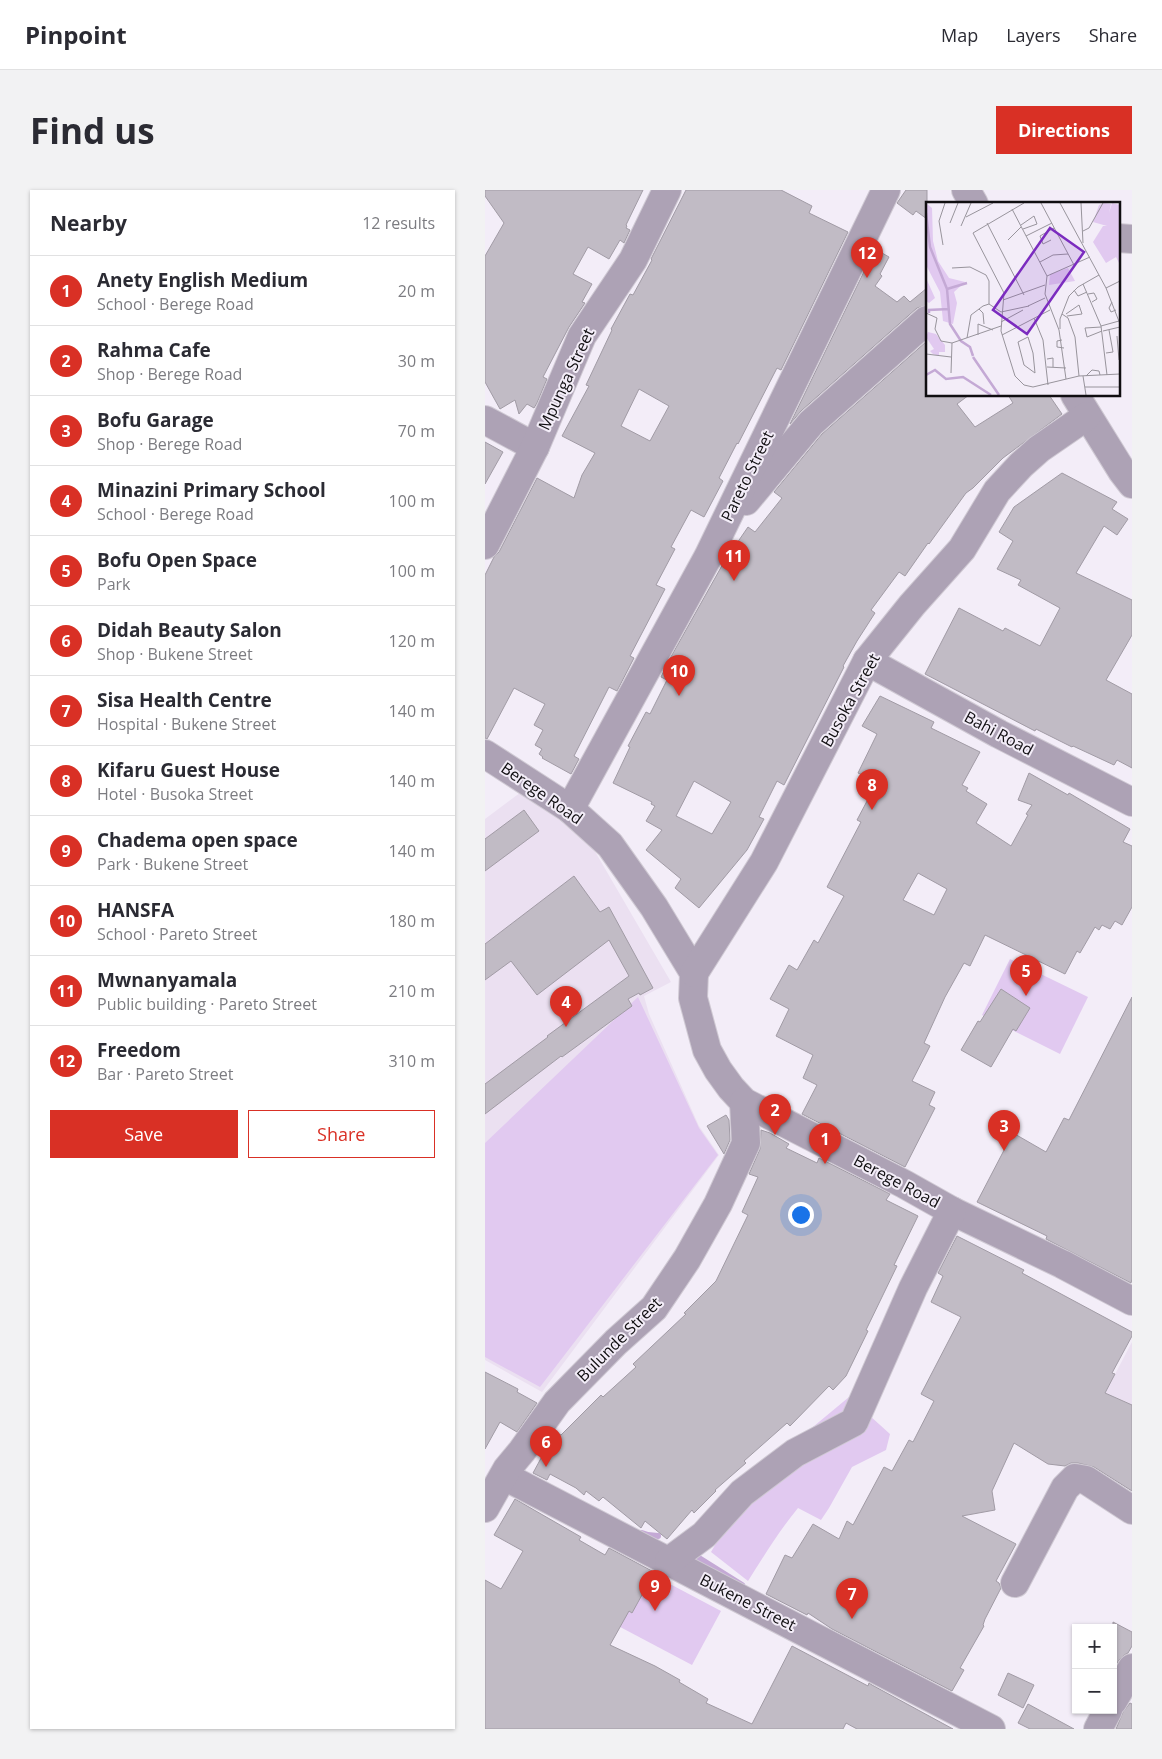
<!DOCTYPE html>
<meta charset="utf-8">
<style>
:root{--surface:#fff;--page:#f2f2f3;--text:#2b2b33;--muted:#7c7c81;--line:#e1e1e2;--accent:#d93025}
body{margin:0;font-family:"Open Sans",sans-serif;background:var(--page);color:var(--text)}
.controls{position:absolute;right:15px;bottom:15px;display:grid;overflow:hidden;border-radius:0px;box-shadow:0 1px 4px #0004}
.controls button{width:45px;height:45px;display:grid;place-items:center;padding:0;border:0;border-bottom:1px solid var(--line);background:var(--surface);color:var(--text);font:25px sans-serif}
.you{position:absolute;left:315px;top:1024px;width:18px;height:18px;margin:-12px;border:4px solid #fff;border-radius:50%;background:#1a73e8;box-shadow:0 0 0 8px #1a73e833}
.badge{display:grid;place-items:center;width:32px;height:32px;border-radius:50%;background:var(--accent);color:#fff;font-size:16px;font-weight:700}
.pin{position:absolute;translate:-50% -41px;filter:drop-shadow(0 1px 2px #0008)}
.pin::after{content:'';position:absolute;top:26px;width:18px;height:15px;background:inherit;clip-path:polygon(0 0,100% 0,50% 100%)}
.list{margin:0;padding:0;list-style:none}
h2{display:flex;justify-content:space-between;align-items:center;height:65px;margin:0;padding:0 20px;font-size:21px}
h2 small{font-size:16px;font-weight:400;color:var(--muted)}
.list li{display:grid;grid-template-columns:32px 1fr auto;gap:15px;align-items:center;box-sizing:border-box;height:70px;padding:0 20px;border-top:1px solid var(--line)}
.list b{display:block;font-size:19px;white-space:nowrap}
.list p{margin:0;font-size:16px;white-space:nowrap;color:var(--muted)}
.list em{font-size:16px;font-style:normal;color:var(--muted)}
.actions{display:flex;gap:10px;padding:15px 20px}
.actions a{flex:1;padding:11px 0;border:1px solid var(--accent);border-radius:0px;text-align:center;font-size:18px;color:var(--accent)}
.actions .main{background:var(--accent);color:#fff}
.map{position:relative;flex:none;width:647px;height:1539px;overflow:hidden;border-radius:0px}
header{display:flex;align-items:center;gap:30px;box-sizing:border-box;height:70px;padding:0 25px;background:var(--surface);border-bottom:1px solid var(--line)}
header strong{font-size:24px}
nav{display:flex;gap:28px;margin-inline-start:auto;font-size:18px}
.intro{display:flex;align-items:center;justify-content:space-between;box-sizing:border-box;height:120px;padding:0 30px}
h1{margin:0;font-size:35px}
.button{padding:12px 22px;border-radius:0px;background:var(--accent);color:#fff;font-size:18px;font-weight:700}
main{display:flex;gap:30px;padding:0 30px}
aside{flex:1;background:var(--surface);border-radius:0px;box-shadow:0 1px 4px #0004}
.map>svg:first-child{display:block}
.built{fill:#ebe0f1}
.green{fill:#e1c9f0}
.lines{fill:none;stroke-linecap:round;stroke-linejoin:round}
.stream{stroke:#c4a9d5;stroke-width:6}
.building{fill:#c1bbc5;stroke:#a19ba5;fill-rule:evenodd}
.minor-casing{stroke:#cfc9d3;stroke-width:30}
.minor{stroke:#ada2b5;stroke-width:28}
.labels{text-anchor:middle;dominant-baseline:central;stroke-width:4;stroke-linejoin:round;paint-order:stroke}
.street-label{font-size:16px;fill:#100e11;stroke:#f3edf8}
.inset-river{fill:none;stroke:#c4a9d5;stroke-width:2.5}
.inset-road{fill:none;stroke:#98949c;stroke-width:1}
.view{fill:#7b2cbf;fill-opacity:0.15;stroke:#7b2cbf;stroke-width:2.5}
.inset-edge{fill:none;stroke:#100e11;stroke-width:2.5}
</style>
<header>
<strong>Pinpoint</strong>
<nav><a>Map</a><a>Layers</a><a>Share</a></nav>
</header>
<div class="intro"><h1>Find us</h1><a class="button">Directions</a></div>
<main>
<aside>
<h2>Nearby<small>12 results</small></h2>
<ul class="list">
<li><span class="badge">1</span><div><b>Anety English Medium</b><p>School · Berege Road</p></div><em>20 m</em></li>
<li><span class="badge">2</span><div><b>Rahma Cafe</b><p>Shop · Berege Road</p></div><em>30 m</em></li>
<li><span class="badge">3</span><div><b>Bofu Garage</b><p>Shop · Berege Road</p></div><em>70 m</em></li>
<li><span class="badge">4</span><div><b>Minazini Primary School</b><p>School · Berege Road</p></div><em>100 m</em></li>
<li><span class="badge">5</span><div><b>Bofu Open Space</b><p>Park</p></div><em>100 m</em></li>
<li><span class="badge">6</span><div><b>Didah Beauty Salon</b><p>Shop · Bukene Street</p></div><em>120 m</em></li>
<li><span class="badge">7</span><div><b>Sisa Health Centre</b><p>Hospital · Bukene Street</p></div><em>140 m</em></li>
<li><span class="badge">8</span><div><b>Kifaru Guest House</b><p>Hotel · Busoka Street</p></div><em>140 m</em></li>
<li><span class="badge">9</span><div><b>Chadema open space</b><p>Park · Bukene Street</p></div><em>140 m</em></li>
<li><span class="badge">10</span><div><b>HANSFA</b><p>School · Pareto Street</p></div><em>180 m</em></li>
<li><span class="badge">11</span><div><b>Mwnanyamala</b><p>Public building · Pareto Street</p></div><em>210 m</em></li>
<li><span class="badge">12</span><div><b>Freedom</b><p>Bar · Pareto Street</p></div><em>310 m</em></li>
</ul>
<div class="actions"><a class="main">Save</a><a>Share</a></div>
</aside>
<div class="map">
<svg width="647" height="1539" viewBox="0 0 647 1539">
<rect width="100%" height="100%" fill="#f3edf8"/>
<g class="built">
<path d="M 55,588 L 101,646 L 186,792 L 159,806 L 164,824 L 214,936 L 234,965 L 57,1202 L 0,1170 L 0,629 Z"/>
<path d="M 647,1152 L 647,1226 L 616,1211 Z"/>
</g>
<g class="green">
<path d="M 525,769 L 603,807 L 575,864 L 497,825 Z"/>
<path d="M 153,807 L 214,938 L 233,965 L 55,1197 L 0,1167 L 0,953 Z"/>
<path d="M 364,1207 L 405,1244 L 401,1260 L 367,1277 L 344,1318 L 336,1330 L 313,1318 C 294,1341 279,1366 263,1391 L 226,1362 L 270,1285 Z"/>
<path d="M 132,1366 L 236,1421 L 207,1475 L 103,1420 Z"/>
</g>
<g class="lines">
<g class="stream">
<path d="M 157,1343 L 163,1345 L 173,1346"/>
<path d="M 206,1363 L 257,1395"/>
</g>
</g>
<g class="building">
<path d="M 0,0 L 158,0 L 141,35 L 142,36 L 141,38 L 145,40 L 139,53 L 135,50 L 124,69 L 103,57 L 88,84 L 107,94 L 97,112 L 100,113 L 84,137 L 58,187 L 62,189 L 52,213 L 49,218 L 42,214 L 34,224 L 30,210 L 15,219 L 0,192 L 0,66 L 19,33 L 0,6 Z"/>
<path d="M 201,0 L 296,0 L 327,16 L 324,23 L 363,42 L 296,180 L 292,178 L 253,254 L 252,253 L 234,288 L 238,291 L 219,327 L 206,320 L 186,357 L 190,359 L 171,395 L 180,399 L 145,466 L 149,468 L 132,501 L 124,497 L 89,566 L 94,569 L 86,584 L 57,568 L 58,567 L 54,564 L 57,559 L 50,555 L 58,540 L 49,535 L 60,514 L 29,498 L 2,549 L 0,548 L 0,385 L 9,367 L 14,362 L 52,288 L 89,308 L 97,285 L 110,263 L 77,246 L 104,196 L 101,195 L 127,140 L 126,139 L 145,104 L 148,105 L 167,70 L 166,69 ZM 154,199 L 184,216 L 165,251 L 136,236 Z"/>
<path d="M 421,0 L 442,0 L 442,29 L 431,21 L 428,25 L 412,13 Z"/>
<path d="M 390,59 L 404,67 L 395,84 L 397,86 L 390,96 L 412,112 L 419,106 L 425,112 L 442,98 L 442,115 L 432,118 L 316,221 L 305,234 Z"/>
<path d="M 442,151 L 442,205 L 484,205 L 472,214 L 490,237 L 528,213 L 523,205 L 564,205 L 577,224 L 518,268 L 488,298 L 481,303 L 444,354 L 443,353 L 420,386 L 414,382 L 386,420 L 390,423 L 372,451 L 358,476 L 359,477 L 299,595 L 292,591 L 274,627 L 279,629 L 262,660 L 214,718 L 190,698 L 196,689 L 161,660 L 177,640 L 161,631 L 170,616 L 166,614 L 167,612 L 128,593 L 145,557 L 143,556 L 161,522 L 165,524 L 182,490 L 176,487 L 183,472 L 239,372 L 263,337 L 270,342 L 297,308 L 289,302 L 337,244 ZM 209,591 L 246,612 L 227,644 L 191,626 Z"/>
<path d="M 0,252 L 18,262 L 0,294 Z"/>
<path d="M 577,283 L 632,312 L 627,319 L 643,329 L 632,345 L 619,336 L 591,383 L 647,410 L 647,445 L 621,490 L 647,504 L 647,578 L 632,570 L 629,575 L 588,556 L 587,557 L 551,539 L 550,541 L 440,484 L 474,418 L 518,441 L 520,438 L 555,456 L 575,418 L 533,395 L 536,390 L 512,379 L 528,351 L 514,342 L 529,317 Z"/>
<path d="M 395,506 L 449,532 L 446,538 L 495,562 L 477,595 L 483,598 L 481,601 L 502,614 L 491,633 L 526,656 L 543,625 L 541,624 L 547,615 L 533,610 L 544,583 L 583,605 L 584,603 L 645,639 L 638,652 L 647,656 L 647,717 L 637,735 L 630,731 L 625,739 L 617,735 L 614,740 L 610,737 L 595,763 L 592,761 L 580,784 L 500,745 L 485,776 L 479,773 L 460,807 L 439,853 L 445,856 L 427,891 L 450,902 L 444,915 L 450,918 L 420,977 L 317,924 L 332,895 L 318,888 L 328,865 L 291,846 L 304,819 L 285,809 L 304,775 L 312,780 L 329,750 L 333,753 L 359,706 L 342,697 L 376,632 L 372,630 L 390,596 L 385,593 L 387,590 L 373,583 L 392,544 L 377,536 ZM 433,683 L 462,699 L 449,725 L 418,710 Z"/>
<path d="M 39,620 L 54,641 L 0,681 L 0,649 Z"/>
<path d="M 89,686 L 115,722 L 124,717 L 168,798 L 155,805 L 154,803 L 143,809 L 147,816 L 77,867 L 76,866 L 0,924 L 0,894 L 63,847 L 62,846 L 144,786 L 124,750 L 52,805 L 26,771 L 0,790 L 0,754 Z"/>
<path d="M 516,799 L 545,818 L 531,841 L 528,839 L 506,877 L 476,860 L 493,831 L 495,832 Z"/>
<path d="M 647,807 L 647,1089 L 646,1093 L 561,1049 L 562,1046 L 492,1012 L 528,943 L 561,962 L 579,928 L 584,930 L 586,926 Z"/>
<path d="M 241,925 L 244,930 L 245,950 L 239,964 L 222,936 Z"/>
<path d="M 276,940 L 285,943 L 304,954 L 301,958 L 332,973 L 334,968 L 405,1004 L 401,1010 L 433,1026 L 409,1075 L 412,1076 L 381,1140 L 383,1141 L 361,1186 L 348,1200 L 344,1196 L 305,1236 L 302,1233 L 259,1271 L 261,1273 L 230,1300 L 231,1301 L 209,1323 L 207,1320 L 182,1349 L 160,1331 L 156,1338 L 118,1307 L 114,1311 L 101,1301 L 99,1305 L 91,1298 L 65,1284 L 62,1290 L 48,1283 L 61,1259 L 59,1257 L 70,1242 L 76,1245 L 116,1205 L 118,1207 L 151,1177 L 148,1174 L 201,1124 L 199,1123 L 231,1091 L 263,1025 L 257,1022 L 273,987 L 264,984 L 275,959 Z"/>
<path d="M 472,1046 L 539,1080 L 537,1083 L 647,1142 L 647,1146 L 627,1183 L 630,1184 L 620,1203 L 647,1215 L 647,1301 L 609,1277 L 593,1273 L 586,1273 L 580,1276 L 563,1274 L 529,1253 L 507,1301 L 510,1320 L 477,1326 L 531,1354 L 511,1391 L 514,1393 L 516,1398 L 500,1429 L 498,1435 L 499,1436 L 475,1478 L 479,1480 L 467,1501 L 347,1439 L 323,1423 L 322,1425 L 281,1404 L 300,1365 L 307,1368 L 328,1334 L 354,1349 L 362,1331 L 368,1335 L 399,1277 L 407,1281 L 424,1250 L 428,1252 L 449,1211 L 436,1204 L 476,1127 L 446,1112 L 458,1086 L 453,1083 Z"/>
<path d="M 0,1182 L 33,1199 L 32,1202 L 52,1213 L 32,1242 L 15,1232 L 0,1259 Z"/>
<path d="M 30,1309 L 96,1347 L 94,1350 L 120,1365 L 124,1358 L 167,1381 L 166,1382 L 169,1383 L 147,1423 L 144,1421 L 125,1455 L 170,1476 L 195,1490 L 194,1492 L 223,1509 L 221,1513 L 267,1534 L 307,1456 L 383,1496 L 384,1493 L 387,1495 L 468,1539 L 372,1539 L 361,1533 L 358,1539 L 0,1539 L 0,1390 L 16,1399 L 38,1361 L 9,1345 Z"/>
<path d="M 628,1432 L 647,1442 L 647,1456 L 643,1463 L 639,1465 L 634,1470 L 628,1479 Z"/>
<path d="M 523,1483 L 549,1495 L 538,1518 L 513,1505 Z"/>
<path d="M 645,1513 L 647,1514 L 647,1539 L 631,1539 L 638,1522 Z"/>
<path d="M 543,1514 L 589,1539 L 545,1539 L 533,1533 Z"/>
</g>
<g class="lines">
<g class="minor-casing">
<g id="minor">
<path d="M 481,0 L 489,14"/>
<path d="M 633,48 L 647,49"/>
<path d="M 590,205 L 637,281 L 647,294"/>
<path d="M 0,230 L 50,257"/>
<path d="M 261,311 L 326,233 L 442,130"/>
<path d="M 0,355 L 50,257 L 97,146 L 148,70 L 182,0"/>
<path d="M 382,471 L 514,544 L 647,612"/>
<path d="M 0,564 L 85,619 L 125,655 L 169,717 L 209,783 L 208,808 L 222,860 L 233,880 L 246,898 L 259,912 L 419,994 L 467,1021 L 577,1074 L 647,1111"/>
<path d="M 85,619 L 223,367 L 401,0"/>
<path d="M 209,783 L 279,672 L 382,471 L 427,415 L 477,359 L 512,301 L 536,275 L 554,259 L 602,226"/>
<path d="M 19,1286 L 506,1539"/>
<path d="M 0,1318 L 22,1279 L 37,1261 L 72,1212 L 131,1152 L 169,1118 L 202,1069 L 233,1014 L 261,953 L 259,912"/>
<path d="M 184,1371 L 219,1345 L 257,1303 L 310,1263 L 369,1232 L 428,1098 L 467,1021"/>
<path d="M 530,1393 L 580,1298 L 590,1288 L 601,1290 L 647,1320"/>
<path d="M 628,1511 L 647,1478"/>
<path d="M 613,1539 L 623,1520"/>
</g>
</g>
<use href="#minor" class="minor"/>
</g>
<g class="labels">
<g class="street-label">
<text transform="translate(81 189) rotate(-65)">Mpunga Street</text>
<text transform="translate(262 286) rotate(-64)">Pareto Street</text>
<text transform="translate(365 510) rotate(-61)">Busoka Street</text>
<text transform="translate(514 543) rotate(28)">Bahi Road</text>
<text transform="translate(57 603) rotate(35)">Berege Road</text>
<text transform="translate(412 991) rotate(28)">Berege Road</text>
<text transform="translate(134 1149) rotate(-45)">Bulunde Street</text>
<text transform="translate(263 1412) rotate(27)">Bukene Street</text>
</g>
</g>
<g transform="translate(441 12)">
<rect width="194" height="194" fill="#f3edf8"/>
<path d="M 0,1 L 6,6 L 7,39 L 12,59 L 23,76 L 39,80 L 28,90 L 31,101 L 27,122 L 17,119 L 14,90 L 0,63 ZM 178,1 L 185,2 L 183,11 L 186,1 L 194,3 L 194,63 L 190,55 L 180,61 L 167,40 L 177,24 L 181,24 L 167,20 L 173,3 ZM 142,66 L 149,79 L 123,83 L 124,72 ZM 0,76 L 9,96 L 3,101 L 0,99 ZM 2,130 L 10,132 L 19,143 L 19,150 L 13,150 L 13,154 L 7,152 L 4,149 L 8,147 L 0,135 Z" fill="#e1c9f0"/>
<path class="inset-river" d="M 0,11 L 4,45 L 21,87 L 24,122 L 35,139 L 44,145 L 47,154M 21,87 L 41,81M 3,111 L 3,108 L 23,107M 47,155 L 73,193M 0,173 L 9,168 L 20,177 L 37,175 L 65,193"/>
<path class="inset-road" d="M 98,1 L 47,31 L 78,91 L 75,129 L 89,174 L 98,183 L 107,185 L 153,174 L 194,172M 115,1 L 148,63M 134,1 L 180,86 L 194,122M 155,1 L 157,41M 86,7 L 121,74 L 119,92 L 133,128 L 140,177M 40,15 L 67,1M 24,21 L 32,1M 61,21 L 98,93M 95,23 L 108,14 L 111,22 L 97,27M 35,24 L 45,1M 157,29 L 163,26 L 177,1M 100,34 L 126,21M 82,38 L 95,25M 125,38 L 117,42 L 114,34 L 128,26M 17,43 L 13,19 L 19,1M 114,60 L 127,53 L 142,52M 26,66 L 44,65 L 60,73 L 63,79 L 63,102M 121,74 L 164,55M 157,82 L 175,124 L 181,173M 180,86 L 194,79M 148,88 L 152,94 L 161,90M 162,92 L 168,91 L 171,97 L 166,100M 77,98 L 119,83M 186,100 L 183,106 L 185,110 L 190,108M 102,104 L 119,96M 53,107 L 57,111 L 58,122M 0,111 L 11,116 L 9,127M 136,112 L 142,116 L 149,135 L 153,174M 140,112 L 153,103 L 156,112 L 141,114M 108,116 L 117,138 L 122,183M 75,120 L 97,108M 175,124 L 193,119M 175,125 L 159,126 L 161,135 L 176,129M 9,127 L 15,139 L 26,141 L 75,124M 134,127 L 134,117 L 143,94 L 152,85 L 173,73M 177,129 L 194,125M 52,133 L 52,122 L 67,128M 76,133 L 124,108M 191,134 L 193,158M 102,135 L 107,151 L 109,171 L 98,163 L 92,140 ZM 41,136 L 45,113 L 57,104 L 63,102 L 75,110 L 103,104M 136,138 L 131,139 L 131,145 L 138,146M 180,151 L 187,150 L 183,128M 0,152 L 25,155M 121,157 L 127,156 L 127,165M 121,165 L 140,166M 25,171 L 26,141M 157,174 L 160,193M 160,174 L 166,168 L 173,169 L 174,173M 159,185 L 194,185"/>
<path class="view" d="M 124,26 L 158,50 L 101,132 L 67,108 Z"/>
<rect width="194" height="194" class="inset-edge"/>
</g>
</svg>
<div class="controls">
<button>+</button>
<button>−</button>
</div>
<div class="you"></div>
<div class="pin badge" style="left:340px;top:974px">1</div>
<div class="pin badge" style="left:290px;top:945px">2</div>
<div class="pin badge" style="left:519px;top:961px">3</div>
<div class="pin badge" style="left:81px;top:837px">4</div>
<div class="pin badge" style="left:541px;top:806px">5</div>
<div class="pin badge" style="left:61px;top:1277px">6</div>
<div class="pin badge" style="left:367px;top:1429px">7</div>
<div class="pin badge" style="left:387px;top:620px">8</div>
<div class="pin badge" style="left:170px;top:1421px">9</div>
<div class="pin badge" style="left:194px;top:506px">10</div>
<div class="pin badge" style="left:249px;top:391px">11</div>
<div class="pin badge" style="left:382px;top:88px">12</div>
</div>
</main>
